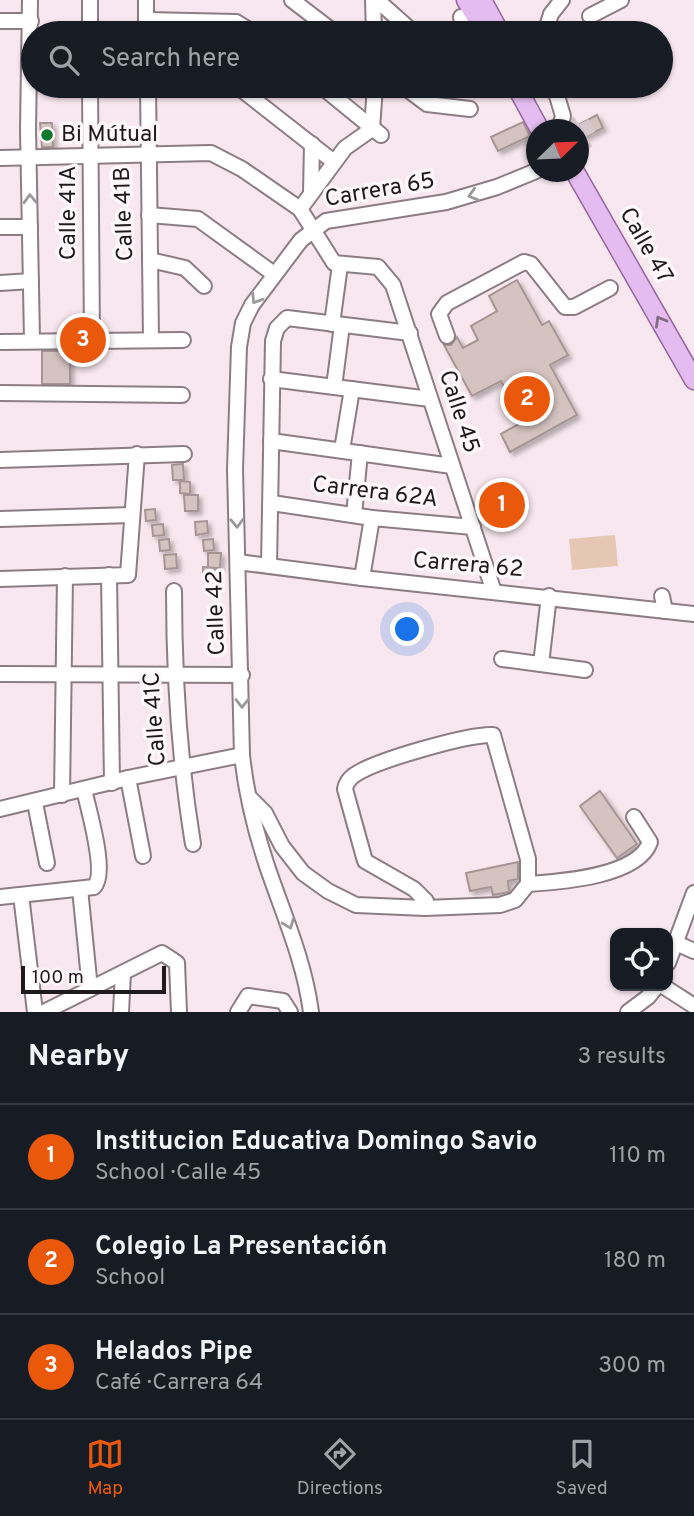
<!DOCTYPE html>
<meta charset="utf-8">
<style>
:root{--surface:#171b24;--page:#242831;--text:#f1f3f6;--muted:#9ea1a6;--line:#363941;--accent:#ea580c}
body{margin:0;font-family:Overpass,sans-serif;background:var(--page);color:var(--text)}
.controls{position:absolute;right:21px;bottom:21px;display:grid;overflow:hidden;border-radius:14px;box-shadow:0 2px 5px #0004}
.controls button{width:63px;height:63px;display:grid;place-items:center;padding:0;border:0;border-bottom:2px solid var(--line);background:var(--surface);color:var(--text);font:35px sans-serif}
.compass{position:absolute;left:526px;top:119px;width:63px;height:63px;border-radius:50%;background:var(--surface);box-shadow:0 2px 5px #0004;rotate:67deg}
.scale{position:absolute;left:21px;bottom:18px;width:145px;box-sizing:border-box;padding-left:7px;border:4px solid #1f1a1c;border-top:0;font-size:19px;line-height:24px;white-space:nowrap;color:#1f1a1c;-webkit-text-stroke:5px #fef7fa;paint-order:stroke}
.you{position:absolute;left:408px;top:630px;width:24px;height:24px;margin:-18px;border:5px solid #fff;border-radius:50%;background:#1a73e8;box-shadow:0 0 0 10px #1a73e833}
.badge{display:grid;place-items:center;width:46px;height:46px;border-radius:50%;background:var(--accent);color:#fff;font-size:23px;font-weight:700}
.pin{position:absolute;translate:-50% -50%;border:4px solid #fff;box-shadow:0 2px 7px #0006}
.list{margin:0;padding:0;list-style:none}
h2{display:flex;justify-content:space-between;align-items:center;height:91px;margin:0;padding:0 28px;font-size:30px}
h2 small{font-size:23px;font-weight:400;color:var(--muted)}
.list li{display:grid;grid-template-columns:46px 1fr auto;gap:21px;align-items:center;box-sizing:border-box;height:105px;padding:0 28px;border-top:2px solid var(--line)}
.list b{display:block;font-size:26px;white-space:nowrap}
.list p{margin:0;font-size:23px;white-space:nowrap;color:var(--muted)}
.list em{font-size:23px;font-style:normal;color:var(--muted)}
.icon{flex:none;width:38px;height:38px;fill:none;stroke:currentColor;stroke-width:2;stroke-linecap:round;stroke-linejoin:round}
.map{position:relative;flex:none;width:694px;height:1012px;overflow:hidden}
.search{position:absolute;background:var(--surface);box-shadow:0 2px 5px #0004;left:21px;right:21px;top:21px;height:77px;display:flex;align-items:center;gap:18px;box-sizing:border-box;padding:0 24px;border-radius:38px;color:var(--muted);font-size:26px}
.sheet{height:406px;background:var(--surface)}
nav{display:flex;justify-content:space-around;align-items:center;box-sizing:border-box;height:98px;border-top:2px solid var(--line);background:var(--surface);font-size:19px;color:var(--muted)}
nav a{display:grid;justify-items:center;gap:4px}
nav .on{color:var(--accent)}
.map>svg:first-child{display:block}
.green{fill:#e6c7b4}
.building{fill:#d5c3c1;stroke:#a69594;stroke-width:2;filter:url(#shadow)}
.lines{fill:none;stroke-linecap:round;stroke-linejoin:round}
.minor-tunnel{stroke:#d7c8ce;stroke-width:14;stroke-dasharray:14 7;stroke-linecap:butt}
.minor-casing{stroke:#8c7d83;stroke-width:18}
.major-casing{stroke:#95679f;stroke-width:21}
.minor{stroke:#fff;stroke-width:14}
.major{stroke:#e5bcef;stroke-width:18}
.oneway{stroke:#9a9899}
.oneway2{stroke:#826b86}
.poi-dot{fill:#0a792d;stroke:#fef7fa;stroke-width:2.5}
.labels{text-anchor:middle;dominant-baseline:central;stroke-width:7;stroke-linejoin:round;paint-order:stroke}
.poi-label{font-size:23px;fill:#1f1a1c;stroke:#fef7fa;text-anchor:start}
.street-label{font-size:23px;fill:#1f1a1c;stroke:#fef7fa}
</style>
<div class="map">
<svg width="694" height="1012" viewBox="0 0 694 1012">
<defs>
<filter id="shadow"><feDropShadow dx="3.5" dy="3.5" stdDeviation="2" flood-color="#0004"/></filter>
</defs>
<rect width="100%" height="100%" fill="#f8e7ee"/>
<path class="green" d="M 615,535 L 618,566 L 572,570 L 569,539 Z"/>
<g class="building">
<path d="M 597,115 L 603,128 L 578,140 L 578,125 Z"/>
<path d="M 523,122 L 530,136 L 498,151 L 491,137 Z"/>
<path d="M 40,123 L 52,123 L 53,147 L 42,147 Z"/>
<path d="M 517,280 L 542,325 L 549,321 L 568,355 L 550,365 L 577,415 L 510,452 L 501,434 L 549,407 L 532,375 L 506,390 L 501,381 L 472,396 L 444,345 L 451,345 L 457,337 L 463,348 L 478,340 L 471,326 L 497,311 L 489,296 Z"/>
<rect x="42" y="351" width="28" height="33"/>
<path d="M 183,464 L 184,480 L 173,480 L 172,465 Z"/>
<path d="M 180,481 L 190,482 L 190,494 L 180,493 Z"/>
<path d="M 184,495 L 198,495 L 198,511 L 185,511 Z"/>
<path d="M 155,509 L 156,520 L 146,521 L 145,510 Z"/>
<path d="M 207,521 L 208,533 L 196,535 L 195,522 Z"/>
<path d="M 163,524 L 164,535 L 153,536 L 152,525 Z"/>
<path d="M 169,539 L 170,550 L 160,551 L 159,540 Z"/>
<path d="M 213,539 L 214,550 L 204,551 L 203,540 Z"/>
<path d="M 208,553 L 221,553 L 220,568 L 208,568 Z"/>
<path d="M 176,554 L 177,568 L 165,569 L 164,555 Z"/>
<path d="M 203,567 L 215,568 L 214,581 L 203,581 Z"/>
<path d="M 600,791 L 637,844 L 617,858 L 580,806 Z"/>
<path d="M 518,862 L 518,879 L 508,881 L 509,892 L 493,895 L 491,887 L 470,891 L 466,873 Z"/>
</g>
<g class="lines">
<path class="minor-tunnel" d="M 566,130 L 581,120 L 591,139 L 578,147"/>
<g class="minor-casing">
<g id="minor">
<path d="M 30,0 L 28,130 L 32,340"/>
<path d="M 90,0 L 90,33"/>
<path d="M 146,0 L 146,33"/>
<path d="M 292,0 L 335,33"/>
<path d="M 373,0 L 374,33"/>
<path d="M 377,0 L 414,33"/>
<path d="M 590,16 L 621,0"/>
<path d="M 461,17 L 463,33"/>
<path d="M 146,20 L 236,22 L 254,33"/>
<path d="M 0,21 L 31,21"/>
<path d="M 545,33 L 551,14 L 562,0"/>
<path d="M 90,86 L 92,340"/>
<path d="M 148,86 L 151,340"/>
<path d="M 237,86 L 334,162"/>
<path d="M 321,86 L 381,135"/>
<path d="M 403,86 L 427,104 L 470,109"/>
<path d="M 554,86 L 563,116 L 559,130"/>
<path d="M 0,158 L 211,153 L 242,169 L 300,209 L 334,263 L 378,267 L 393,285 L 494,592"/>
<path d="M 311,193 L 312,144"/>
<path d="M 300,209 L 345,148 L 372,129 L 375,86"/>
<path d="M 149,215 L 198,219 L 274,274"/>
<path d="M 0,227 L 30,227"/>
<path d="M 150,260 L 185,268 L 204,286"/>
<path d="M 0,283 L 31,281"/>
<path d="M 332,324 L 340,265"/>
<path d="M 447,336 L 439,314 L 447,303 L 524,262 L 531,264 L 565,307 L 574,307 L 610,288"/>
<path d="M 0,342 L 183,340"/>
<path d="M 271,379 L 430,399"/>
<path d="M 334,387 L 342,325"/>
<path d="M 0,393 L 182,395"/>
<path d="M 271,441 L 452,466"/>
<path d="M 342,450 L 352,389"/>
<path d="M 0,460 L 184,454"/>
<path d="M 272,503 L 372,518 L 473,527"/>
<path d="M 354,515 L 360,453"/>
<path d="M 0,519 L 132,515"/>
<path d="M 238,562 L 362,578 L 694,614"/>
<path d="M 269,566 L 273,341 L 277,328 L 287,318 L 410,333"/>
<path d="M 109,575 L 112,783"/>
<path d="M 362,578 L 372,518"/>
<path d="M 0,579 L 128,575 L 137,454"/>
<path d="M 174,591 C 174,676 179,759 193,844"/>
<path d="M 662,596 L 665,611"/>
<path d="M 502,659 L 585,670"/>
<path d="M 541,664 L 549,596"/>
<path d="M 0,674 L 242,675"/>
<path d="M 128,778 L 143,856"/>
<path d="M 62,795 L 65,576"/>
<path d="M 249,797 L 265,813 L 282,846 L 303,873 L 328,891 L 356,905 L 425,908 L 500,905 L 515,900 L 528,884 L 528,859 L 493,735 C 468,734 373,761 353,776 C 348,780 346,783 345,789 L 365,861 L 414,889 L 426,901 L 425,908"/>
<path d="M 35,803 L 47,863"/>
<path d="M 0,809 L 128,778 L 242,755"/>
<path d="M 528,884 C 559,882 638,877 650,842 L 634,817"/>
<path d="M 80,889 L 90,989"/>
<path d="M 21,895 L 35,1012"/>
<path d="M 0,897 L 94,887 C 108,873 88,809 84,789"/>
<path d="M 676,943 L 694,951"/>
<path d="M 668,963 L 694,893"/>
<path d="M 663,986 L 694,1006"/>
<path d="M 44,1012 L 162,953 L 177,963 L 179,1012"/>
<path d="M 121,1012 L 123,973"/>
<path d="M 238,1012 L 248,996 L 283,1001 L 290,1012"/>
<path d="M 311,1012 C 304,960 284,916 267,866 C 255,830 246,793 242,755 L 235,469 L 239,347 L 243,323 L 252,305 L 301,240 L 326,221 L 446,202 L 497,187 L 536,171"/>
<path d="M 628,1012 L 648,997 L 657,986"/>
</g>
</g>
<g class="major-casing">
<g id="major">
<path d="M 466,0 L 486,33"/>
<path d="M 482,0 L 500,33"/>
<path d="M 516,86 L 540,130"/>
<path d="M 575,172 L 694,380"/>
</g>
</g>
<use href="#minor" class="minor"/>
<use href="#major" class="major"/>
</g>
<defs><path id="oneway-chevron" d="M-2-3.5L2.5 0L-2 3.5" fill="none" stroke-width="1.6" stroke-linecap="round" stroke-linejoin="round" transform="scale(1.75)"/></defs>
<g class="oneway">
<use href="#oneway-chevron" transform="translate(473 195) rotate(164)"/>
<use href="#oneway-chevron" transform="translate(30 199) rotate(-92)"/>
<use href="#oneway-chevron" transform="translate(256 299) rotate(122)"/>
<use href="#oneway-chevron" transform="translate(237 523) rotate(88)"/>
<use href="#oneway-chevron" transform="translate(242 703) rotate(90)"/>
<use href="#oneway-chevron" transform="translate(289 924) rotate(69)"/>
</g>
<use class="oneway2" href="#oneway-chevron" transform="translate(660 321) rotate(-120)"/>
<circle class="poi-dot" cx="47" cy="135" r="7"/>
<g class="labels">
<g class="poi-label">
<text x="61" y="135">Bi Mútual</text>
</g>
<g class="street-label">
<text transform="translate(380 191) rotate(-10)">Carrera 65</text>
<text transform="translate(69 213) rotate(-90)">Calle 41A</text>
<text transform="translate(125 214) rotate(-92)">Calle 41B</text>
<text transform="translate(645 246) rotate(60)">Calle 47</text>
<text transform="translate(458 412) rotate(72)">Calle 45</text>
<text transform="translate(375 493) rotate(7)">Carrera 62A</text>
<text transform="translate(468 566) rotate(5)">Carrera 62</text>
<text transform="translate(217 613) rotate(-92)">Calle 42</text>
<text transform="translate(156 719) rotate(-94)">Calle 41C</text>
</g>
</g>
</svg>
<div class="controls">
<button><svg class="icon" aria-label="locate" viewBox="0 0 24 24"><circle cx="12" cy="12" r="6"/><path d="M12 2v4M12 18v4M2 12h4M18 12h4"/></svg></button>
</div>
<svg class="compass" viewBox="-18 -18 36 36"><path d="M0-13l5 13h-10z" fill="#e53935"/><path d="M0 13l5-13h-10z" fill="#9ea1a6"/></svg>
<div class="scale">100 m</div>
<div class="you"></div>
<div class="pin badge" style="left:502px;top:505px">1</div>
<div class="pin badge" style="left:527px;top:399px">2</div>
<div class="pin badge" style="left:83px;top:340px">3</div>
<div class="search"><svg class="icon" aria-label="search" viewBox="0 0 24 24"><circle cx="10" cy="10" r="6"/><path d="M15 15l6 6"/></svg>Search here</div>
</div>
<section class="sheet">
<h2>Nearby<small>3 results</small></h2>
<ul class="list">
<li><span class="badge">1</span><div><b>Institucion Educativa Domingo Savio</b><p>School · Calle 45</p></div><em>110 m</em></li>
<li><span class="badge">2</span><div><b>Colegio La Presentación</b><p>School</p></div><em>180 m</em></li>
<li><span class="badge">3</span><div><b>Helados Pipe</b><p>Café · Carrera 64</p></div><em>300 m</em></li>
</ul>
</section>
<nav>
<a class="on"><svg class="icon" aria-label="map" viewBox="0 0 24 24"><path d="M3 6l6-2 6 2 6-2v14l-6 2-6-2-6 2zM9 4v14M15 6v14"/></svg>Map</a>
<a><svg class="icon" aria-label="directions" viewBox="0 0 24 24"><path d="M12 3l9 9-9 9-9-9zM9 14v-3h6M13 9l2 2-2 2"/></svg>Directions</a>
<a><svg class="icon" aria-label="saved" viewBox="0 0 24 24"><path d="M7 4h10v16l-5-4-5 4z"/></svg>Saved</a>
</nav>
